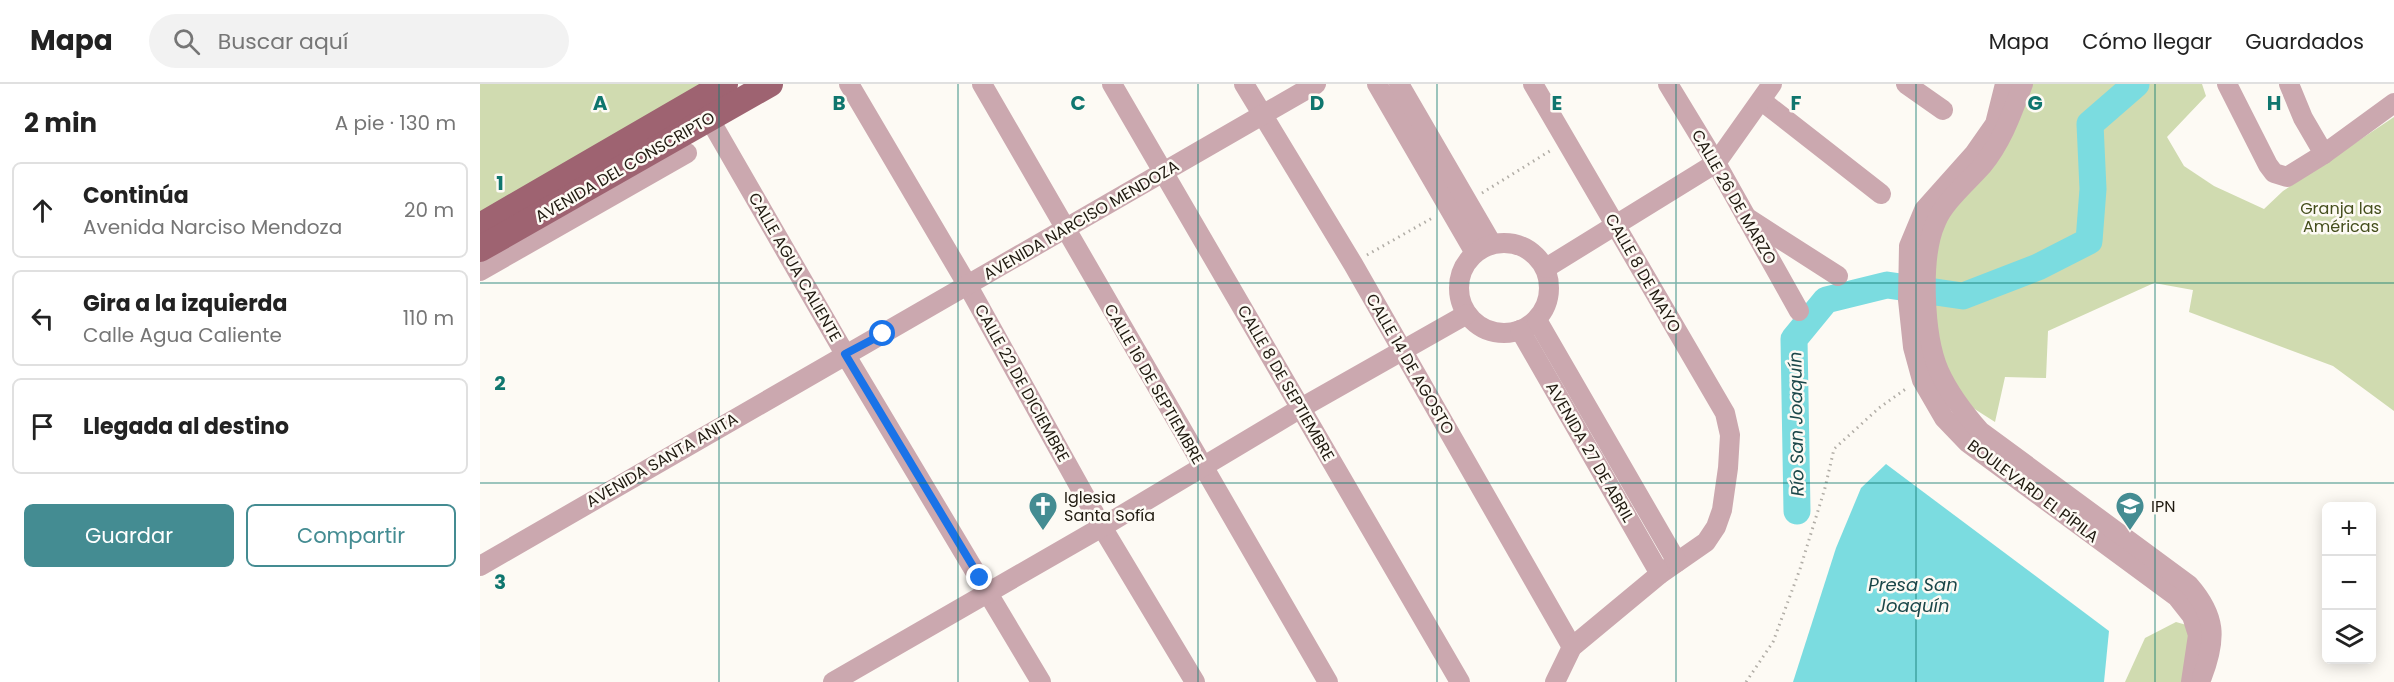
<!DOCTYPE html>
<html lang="es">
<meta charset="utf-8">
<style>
:root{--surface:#fff;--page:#f2f2f2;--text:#222;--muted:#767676;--line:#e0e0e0;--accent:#448c92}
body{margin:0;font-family:Poppins,sans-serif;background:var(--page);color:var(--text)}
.controls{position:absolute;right:18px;bottom:18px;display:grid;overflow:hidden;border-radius:9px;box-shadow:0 3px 15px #0003}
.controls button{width:54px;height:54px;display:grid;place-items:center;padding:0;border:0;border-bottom:2px solid var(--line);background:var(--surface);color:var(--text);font:30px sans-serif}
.stop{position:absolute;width:18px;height:18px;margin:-14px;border:4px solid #1a73e8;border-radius:50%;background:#fff}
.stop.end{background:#1a73e8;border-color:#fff;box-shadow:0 2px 6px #0008}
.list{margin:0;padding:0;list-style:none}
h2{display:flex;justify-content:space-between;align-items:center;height:78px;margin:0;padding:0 24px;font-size:26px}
h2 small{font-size:20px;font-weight:400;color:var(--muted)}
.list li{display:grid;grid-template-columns:39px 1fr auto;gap:18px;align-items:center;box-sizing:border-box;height:96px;margin:0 12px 12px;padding:0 12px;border:2px solid var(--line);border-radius:9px}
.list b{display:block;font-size:22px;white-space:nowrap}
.list p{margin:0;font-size:20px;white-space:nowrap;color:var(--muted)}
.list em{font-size:20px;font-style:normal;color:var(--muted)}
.actions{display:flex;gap:12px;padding:18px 24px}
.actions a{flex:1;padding:14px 0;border:2px solid var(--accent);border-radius:9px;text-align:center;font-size:21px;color:var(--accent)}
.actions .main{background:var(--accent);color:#fff}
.icon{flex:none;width:33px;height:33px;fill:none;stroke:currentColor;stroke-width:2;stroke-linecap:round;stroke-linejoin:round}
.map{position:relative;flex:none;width:1914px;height:598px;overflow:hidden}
header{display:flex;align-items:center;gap:36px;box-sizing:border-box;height:84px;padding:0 30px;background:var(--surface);border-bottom:2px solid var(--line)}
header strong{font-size:28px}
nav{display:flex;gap:33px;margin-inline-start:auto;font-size:21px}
.search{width:420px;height:54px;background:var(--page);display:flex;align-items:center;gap:15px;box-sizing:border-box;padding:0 21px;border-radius:33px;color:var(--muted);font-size:22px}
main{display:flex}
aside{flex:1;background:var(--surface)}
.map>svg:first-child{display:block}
.green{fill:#d0dbb0}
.water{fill:#7bdce0}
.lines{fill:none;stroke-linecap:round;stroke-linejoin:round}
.river{stroke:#7bdce0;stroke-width:27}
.path{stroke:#b1ada6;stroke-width:3;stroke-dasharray:1.5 4.5;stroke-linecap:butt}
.minor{stroke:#cba8af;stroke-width:20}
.major{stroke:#9e6371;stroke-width:26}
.route{stroke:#1a73e8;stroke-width:8}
.grid{fill:none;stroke:#0f766e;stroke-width:1.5;stroke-opacity:0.55}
.labels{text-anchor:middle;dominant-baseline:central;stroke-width:5;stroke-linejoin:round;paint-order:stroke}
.street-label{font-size:16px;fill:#201a10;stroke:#fdfaf4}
.park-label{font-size:16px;fill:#444e1c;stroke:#fdfaf4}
.poi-label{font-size:16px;fill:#201a10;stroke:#fdfaf4;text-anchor:start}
.water-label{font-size:18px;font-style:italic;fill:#1b4749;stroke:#fdfaf4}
.grid-label{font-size:20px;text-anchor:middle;font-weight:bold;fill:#0f766e;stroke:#fdfaf4;stroke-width:5;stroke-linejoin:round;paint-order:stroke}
</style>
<header>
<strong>Mapa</strong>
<div class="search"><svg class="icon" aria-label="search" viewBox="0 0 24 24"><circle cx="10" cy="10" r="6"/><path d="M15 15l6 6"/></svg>Buscar aquí</div>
<nav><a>Mapa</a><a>Cómo llegar</a><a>Guardados</a></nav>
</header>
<main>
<aside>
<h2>2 min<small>A pie · 130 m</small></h2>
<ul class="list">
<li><svg class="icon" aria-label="ahead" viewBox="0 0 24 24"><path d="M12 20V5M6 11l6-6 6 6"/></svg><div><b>Continúa</b><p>Avenida Narciso Mendoza</p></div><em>20 m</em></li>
<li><svg class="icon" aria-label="left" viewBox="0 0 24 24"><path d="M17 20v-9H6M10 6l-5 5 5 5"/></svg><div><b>Gira a la izquierda</b><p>Calle Agua Caliente</p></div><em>110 m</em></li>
<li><svg class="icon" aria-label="arrive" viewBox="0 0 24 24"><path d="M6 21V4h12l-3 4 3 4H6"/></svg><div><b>Llegada al destino</b></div></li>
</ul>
<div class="actions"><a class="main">Guardar</a><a>Compartir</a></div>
</aside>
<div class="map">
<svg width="1914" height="598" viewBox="0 0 1914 598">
<rect width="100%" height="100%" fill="#fdfaf4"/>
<g class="green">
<path d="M 0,0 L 231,0 L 0,135 Z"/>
<path d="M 1547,0 L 1722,0 L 1726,12 L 1687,53 L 1704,82 L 1734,102 L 1784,125 L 1803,107 L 1914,33 L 1914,327 L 1853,282 L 1709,228 L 1713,206 L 1674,199 L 1568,247 L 1566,294 L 1525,293 L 1515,338 L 1482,317 L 1456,261 L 1450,179 L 1465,131 Z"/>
<path d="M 1696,538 L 1710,542 L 1702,598 L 1645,598 L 1665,554 Z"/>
</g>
<path class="water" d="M 1406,380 L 1629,547 L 1624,598 L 1313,598 L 1356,464 L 1381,404 Z"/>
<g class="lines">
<path class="river" d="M 1317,427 L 1314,255 L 1346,216 L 1407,201 L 1483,212 L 1558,183 L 1609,157 L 1613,105 L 1610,40 L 1656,0"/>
<g class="path">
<path d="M 1002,109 L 1073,65"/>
<path d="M 887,171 L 954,133"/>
<path d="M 1266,598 L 1293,558 L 1320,485 L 1345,404 L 1354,365 L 1399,324 L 1427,304"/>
</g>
<g class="minor">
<path d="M 369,0 L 488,202 L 622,443 L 715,598"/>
<path d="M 502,0 L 848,598"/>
<path d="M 632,0 L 980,598"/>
<path d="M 764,0 L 873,180 L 1092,563"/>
<path d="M 897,0 L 995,169"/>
<path d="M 919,0 L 1012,160"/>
<path d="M 1053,0 L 1245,329 L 1250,351 L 1248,384 L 1242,426 L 1236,443 L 1226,458 L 1180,490 L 1092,563 L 1075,598"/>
<path d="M 1188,0 L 1236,79 L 1319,227"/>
<path d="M 1426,0 L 1463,26"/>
<path d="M 1525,0 L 1515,40 L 1494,70 L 1444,126 L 1429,162 L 1428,216 L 1433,263 L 1442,296 L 1464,334 L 1488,359 L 1697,513 L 1712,532 L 1718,551 L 1711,598"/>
<path d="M 1543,0 C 1532,29 1522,58 1502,82 C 1488,98 1464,118 1456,138 C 1440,173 1444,252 1459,287 C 1469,309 1484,329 1500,347 L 1709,501 C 1736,532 1737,554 1722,593"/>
<path d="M 1747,0 L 1788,81 L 1794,89 L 1807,93 L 1844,70 L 1914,19"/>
<path d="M 1809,0 L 1823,34 L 1844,70"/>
<path d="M 1282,17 L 1401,110"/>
<path d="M 222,22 L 365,270 L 561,598"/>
<path d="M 1266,133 L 1358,192"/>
<circle cx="1024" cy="204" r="45"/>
<path d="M 1066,184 L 1236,79 L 1292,0"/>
<path d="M 0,187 L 207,69"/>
<path d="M 1057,236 L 1197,478"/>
<path d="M 1040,246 L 1180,490"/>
<path d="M 0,482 L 836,0"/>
<path d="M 353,598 L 622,443 L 821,324 L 987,230"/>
</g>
<g class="major">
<path d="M 0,142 L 245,0"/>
<path d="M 0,165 L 290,0"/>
</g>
</g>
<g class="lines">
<path class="route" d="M 403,250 L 365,270 L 500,494"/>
</g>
<path class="grid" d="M 239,0 L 239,598M 478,0 L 478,598M 718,0 L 718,598M 957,0 L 957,598M 1196,0 L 1196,598M 1436,0 L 1436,598M 1675,0 L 1675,598M 0,199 L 1914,199M 0,399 L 1914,399"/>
<defs>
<g id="church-pin" transform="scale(1.5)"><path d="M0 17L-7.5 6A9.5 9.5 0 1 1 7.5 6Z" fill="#448c92" stroke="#fdfaf4"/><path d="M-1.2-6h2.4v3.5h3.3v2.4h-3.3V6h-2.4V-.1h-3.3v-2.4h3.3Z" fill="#fff"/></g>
<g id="university-pin" transform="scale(1.5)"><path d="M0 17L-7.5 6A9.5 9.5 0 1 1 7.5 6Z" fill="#448c92" stroke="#fdfaf4"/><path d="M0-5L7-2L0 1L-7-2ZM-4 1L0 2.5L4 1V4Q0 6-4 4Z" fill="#fff"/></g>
</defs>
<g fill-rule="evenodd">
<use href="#church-pin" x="563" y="422"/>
<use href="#university-pin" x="1650" y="422"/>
</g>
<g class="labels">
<g class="street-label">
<text transform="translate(145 83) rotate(-30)">AVENIDA DEL CONSCRIPTO</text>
<text transform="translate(1254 113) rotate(60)">CALLE 26 DE MARZO</text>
<text transform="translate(601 136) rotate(-30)">AVENIDA NARCISO MENDOZA</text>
<text transform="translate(315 183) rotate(60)">CALLE AGUA CALIENTE</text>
<text transform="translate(1163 189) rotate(60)">CALLE 8 DE MAYO</text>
<text transform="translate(930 280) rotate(60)">CALLE 14 DE AGOSTO</text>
<text transform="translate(542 299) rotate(61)">CALLE 22 DE DICIEMBRE</text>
<text transform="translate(806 299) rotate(60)">CALLE 8 DE SEPTIEMBRE</text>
<text transform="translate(674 300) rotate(60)">CALLE 16 DE SEPTIEMBRE</text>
<text transform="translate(1110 368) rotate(60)">AVENIDA 27 DE ABRIL</text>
<text transform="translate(182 376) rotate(-30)">AVENIDA SANTA ANITA</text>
<text transform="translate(1553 407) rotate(37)">BOULEVARD EL PÍPILA</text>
</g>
<g class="park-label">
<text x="1861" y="124">Granja las<tspan x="1861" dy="18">Américas</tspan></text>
</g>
<g class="poi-label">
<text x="584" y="413">Iglesia<tspan x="584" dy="18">Santa Sofía</tspan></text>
<text x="1671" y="422">IPN</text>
</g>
<g class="water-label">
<text transform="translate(1316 340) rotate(-91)">Río San Joaquín</text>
<text x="1433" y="500">Presa San<tspan x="1433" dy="21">Joaquín</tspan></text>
</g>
</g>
<g class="grid-label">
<text x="120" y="26">A</text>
<text x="359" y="26">B</text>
<text x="598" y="26">C</text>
<text x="837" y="26">D</text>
<text x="1077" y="26">E</text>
<text x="1316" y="26">F</text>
<text x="1555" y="26">G</text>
<text x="1794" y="26">H</text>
<text x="20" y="106">1</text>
<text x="20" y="306">2</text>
<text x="20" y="505">3</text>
</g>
</svg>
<div class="controls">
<button>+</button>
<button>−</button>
<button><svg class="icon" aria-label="layers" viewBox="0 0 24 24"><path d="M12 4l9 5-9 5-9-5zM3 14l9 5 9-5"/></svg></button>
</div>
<div class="stop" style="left:403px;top:250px"></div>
<div class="stop end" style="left:500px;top:494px"></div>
</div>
</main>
